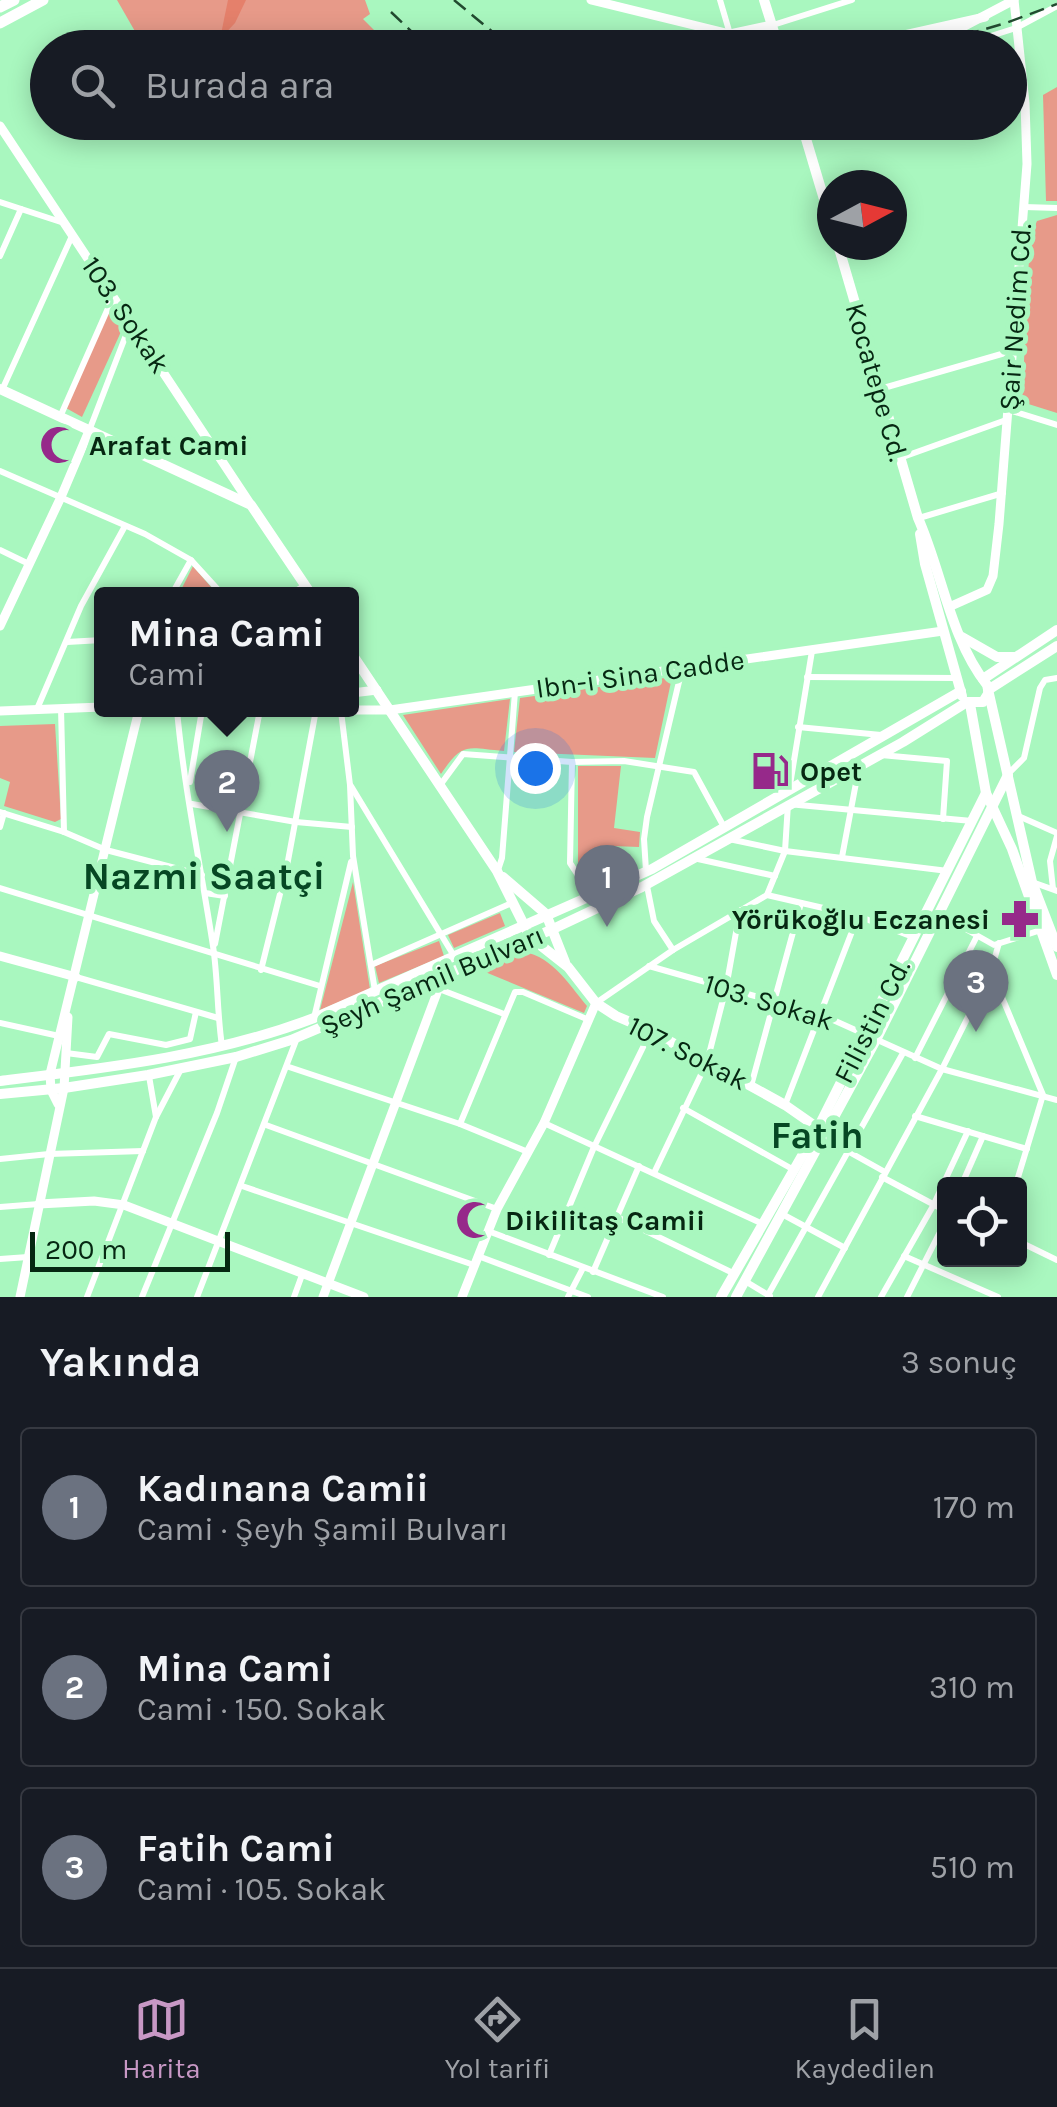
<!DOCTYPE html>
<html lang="tr">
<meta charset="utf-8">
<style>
:root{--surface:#171b24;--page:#20242c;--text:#f1f3f6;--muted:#9ea1a6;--line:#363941;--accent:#c898c5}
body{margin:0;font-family:Karla,sans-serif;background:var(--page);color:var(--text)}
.controls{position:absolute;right:30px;bottom:30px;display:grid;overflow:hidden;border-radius:10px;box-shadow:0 5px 25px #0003}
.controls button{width:90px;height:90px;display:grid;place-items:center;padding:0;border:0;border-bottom:2px solid var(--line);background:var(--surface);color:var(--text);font:50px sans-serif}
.compass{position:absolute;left:817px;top:170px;width:90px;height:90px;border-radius:50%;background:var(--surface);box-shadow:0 5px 25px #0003;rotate:83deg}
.scale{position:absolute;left:30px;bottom:25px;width:200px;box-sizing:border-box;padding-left:10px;border:5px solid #062712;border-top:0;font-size:28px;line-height:35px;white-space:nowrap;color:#062712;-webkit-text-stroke:8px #a9f7bf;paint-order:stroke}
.you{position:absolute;left:535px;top:768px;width:35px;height:35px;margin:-25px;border:8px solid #fff;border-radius:50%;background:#1a73e8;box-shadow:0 0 0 15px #1a73e833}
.badge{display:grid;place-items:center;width:65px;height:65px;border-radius:50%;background:var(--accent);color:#fff;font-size:32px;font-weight:700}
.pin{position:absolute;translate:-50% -82px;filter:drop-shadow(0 2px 5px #0008)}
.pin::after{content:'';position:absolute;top:52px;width:35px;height:30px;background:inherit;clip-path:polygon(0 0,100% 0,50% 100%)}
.popup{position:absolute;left:94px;top:587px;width:265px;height:130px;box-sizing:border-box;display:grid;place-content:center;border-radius:10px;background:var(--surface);filter:drop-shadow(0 2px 8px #0005);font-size:32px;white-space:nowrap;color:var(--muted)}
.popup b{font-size:38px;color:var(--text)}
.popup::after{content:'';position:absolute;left:50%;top:100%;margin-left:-20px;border:20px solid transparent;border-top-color:var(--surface)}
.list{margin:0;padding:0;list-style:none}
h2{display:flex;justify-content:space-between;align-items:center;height:130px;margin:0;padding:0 40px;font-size:42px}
h2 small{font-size:32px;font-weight:400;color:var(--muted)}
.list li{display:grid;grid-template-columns:65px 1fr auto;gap:30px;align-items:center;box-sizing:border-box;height:160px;margin:0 20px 20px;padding:0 20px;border:2px solid var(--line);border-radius:10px}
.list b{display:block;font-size:38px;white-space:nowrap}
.list p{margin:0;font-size:32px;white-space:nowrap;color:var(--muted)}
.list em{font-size:32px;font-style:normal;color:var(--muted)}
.icon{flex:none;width:55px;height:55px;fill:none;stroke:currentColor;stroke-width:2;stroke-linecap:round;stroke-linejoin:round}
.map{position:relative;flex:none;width:1057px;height:1297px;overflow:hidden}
.search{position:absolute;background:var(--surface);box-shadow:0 5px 25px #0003;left:30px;right:30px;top:30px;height:110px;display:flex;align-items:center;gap:25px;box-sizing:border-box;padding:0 35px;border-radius:55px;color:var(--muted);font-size:38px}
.sheet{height:670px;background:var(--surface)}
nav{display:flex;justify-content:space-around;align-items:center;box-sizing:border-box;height:140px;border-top:2px solid var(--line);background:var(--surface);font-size:28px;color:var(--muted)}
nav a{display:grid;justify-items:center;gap:5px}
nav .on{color:var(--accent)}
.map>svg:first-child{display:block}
.green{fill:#e79a89}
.forest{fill:#e5806b}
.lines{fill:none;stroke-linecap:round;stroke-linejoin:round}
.minor{stroke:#fff;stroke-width:6}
.tertiary{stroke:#fff;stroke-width:9}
.secondary{stroke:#fff;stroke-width:10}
.primary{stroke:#fff;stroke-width:11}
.rail{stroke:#224b30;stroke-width:2.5;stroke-dasharray:15 8;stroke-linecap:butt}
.labels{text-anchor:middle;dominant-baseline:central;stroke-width:10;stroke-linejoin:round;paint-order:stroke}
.street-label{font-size:28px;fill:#062712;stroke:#a9f7bf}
.poi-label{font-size:28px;font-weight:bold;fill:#062712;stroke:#a9f7bf;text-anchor:start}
.district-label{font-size:38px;font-weight:bold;fill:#064723;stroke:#a9f7bf}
</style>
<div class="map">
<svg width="1057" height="1297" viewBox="0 0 1057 1297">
<rect width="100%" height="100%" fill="#a9f7bf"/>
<g class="green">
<path d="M 117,0 L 365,0 L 370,14 L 363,19 L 391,47 L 144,47 Z"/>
<path d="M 1057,87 L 1057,201 L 1046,201 L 1043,95 Z"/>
<path d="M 1057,215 L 1057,413 L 1022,402 L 1030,238 L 1037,221 Z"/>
<path d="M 109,306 L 125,323 L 82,417 L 66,408 Z"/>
<path d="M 193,566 L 217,594 L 179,594 Z"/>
<path d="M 672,677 L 655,758 L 514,752 L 520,698 Z"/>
<path d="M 510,699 L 504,751 C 467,748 463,741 441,774 L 403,715 Z"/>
<path d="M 55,724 L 61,819 L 55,822 L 4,806 L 10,782 L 0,778 L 0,726 Z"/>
<path d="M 578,766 L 621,766 L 614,828 L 640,832 L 639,847 L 612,846 L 611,878 L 592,888 L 578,869 Z"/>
<path d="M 353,882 L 370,989 L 320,1010 Z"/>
<path d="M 500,913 L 505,926 L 454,948 L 448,935 Z"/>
<path d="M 439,941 L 444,956 L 379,983 L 375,966 Z"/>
<path d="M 517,951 C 550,953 567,982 587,1006 L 584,1013 L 473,967 Z"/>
</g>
<path class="forest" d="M 228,0 L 246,0 L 235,23 L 220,39 Z"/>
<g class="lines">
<g class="minor">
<path d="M 720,0 L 730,34"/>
<path d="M 773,25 L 852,0"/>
<path d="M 953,48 L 1016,28 L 1057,6"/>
<path d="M 0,202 L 64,223"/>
<path d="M 1024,207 L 1057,208"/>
<path d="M 0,256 L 21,209"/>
<path d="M 880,389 L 1012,351"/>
<path d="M 2,390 L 72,236"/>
<path d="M 1009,410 L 1057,425"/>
<path d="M 60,417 L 113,297"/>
<path d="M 89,431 L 131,322"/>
<path d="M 900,458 L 1006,420"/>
<path d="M 0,471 L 145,534 L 191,560 L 222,594"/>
<path d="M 919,518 L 1003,493"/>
<path d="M 0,550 L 29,564"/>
<path d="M 172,594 L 191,560"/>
<path d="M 290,594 L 304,586"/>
<path d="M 67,642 L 102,640"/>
<path d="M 807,677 L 956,678"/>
<path d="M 61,708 L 64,832"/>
<path d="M 37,709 L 81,606 L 125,526"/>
<path d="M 177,710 C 184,789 201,867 213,946 C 218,979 217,1013 222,1046"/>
<path d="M 341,711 L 350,785 L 353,856 L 375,991"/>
<path d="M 798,727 L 881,735"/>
<path d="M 881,755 L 947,761 L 943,819"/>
<path d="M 572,762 L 570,863 L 591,895"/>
<path d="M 1008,774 L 1024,758 L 1040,688 L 1045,680 L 1057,678"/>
<path d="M 190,782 L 202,710"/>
<path d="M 441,784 L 463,754 L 572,762 L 624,761 L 694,772 L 724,827"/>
<path d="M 351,786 L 454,956"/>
<path d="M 789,791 L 812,651"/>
<path d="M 192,804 L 296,822 L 352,827"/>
<path d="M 0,812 L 64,832 L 106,850 L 202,875"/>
<path d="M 1016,815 L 1057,833"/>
<path d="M 0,827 L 4,813"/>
<path d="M 729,839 L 785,851 L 948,871"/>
<path d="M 842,857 L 859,767"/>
<path d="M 698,859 L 775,876"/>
<path d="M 498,870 L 502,858 L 515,692"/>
<path d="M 646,871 L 644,839 L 647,817 L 682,669"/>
<path d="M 1032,882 L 1057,891"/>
<path d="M 0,888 L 320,986"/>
<path d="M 1053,889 L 1050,861 L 1057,836"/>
<path d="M 205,893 L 225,896"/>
<path d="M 767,895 L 858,916 L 913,937"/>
<path d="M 939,914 L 994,945 L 1041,930"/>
<path d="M 215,944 L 260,710"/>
<path d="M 673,950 L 767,895 L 785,851 L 788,804 L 972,821"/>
<path d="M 371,965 L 514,902"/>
<path d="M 649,966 L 822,1015 L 942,1069 L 1057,1100"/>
<path d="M 261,970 L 287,866 L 316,710"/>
<path d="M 991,971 L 1043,1095 L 1016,1184"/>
<path d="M 76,977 L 218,1018"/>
<path d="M 439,989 L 504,1014"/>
<path d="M 596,1003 L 673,950 L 654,921 L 647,886"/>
<path d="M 314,1018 L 351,862"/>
<path d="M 0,1023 L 59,1036"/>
<path d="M 66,1053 L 97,1057 L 109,1034 L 166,1045 L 190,1039 L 196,1012"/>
<path d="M 915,1058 L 977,936"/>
<path d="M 289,1067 L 460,1124 L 528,1152"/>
<path d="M 149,1076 L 156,1117"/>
<path d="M 751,1086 L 801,903"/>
<path d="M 785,1105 L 858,916"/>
<path d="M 683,1108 L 794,1170"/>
<path d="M 915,1116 L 1027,1149"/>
<path d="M 544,1123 L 763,1224"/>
<path d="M 460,1124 L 515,992 L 523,992 L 589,1020"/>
<path d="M 266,1125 L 497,1209"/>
<path d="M 824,1138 L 885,1172"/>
<path d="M 0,1159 L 49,1154 L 143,1151"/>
<path d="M 654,1173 L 707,1062 L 726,988 L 740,910"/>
<path d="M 882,1177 L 944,1210"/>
<path d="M 962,1184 L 983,1136"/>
<path d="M 242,1186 L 474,1265"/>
<path d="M 0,1207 L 39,1204"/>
<path d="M 782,1214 L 845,1248"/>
<path d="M 617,1217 L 735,1274"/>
<path d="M 488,1231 L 663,1297"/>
<path d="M 1020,1242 L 1057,1260"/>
<path d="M 549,1255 L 594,1147 L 651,1031"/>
<path d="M 478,1256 L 588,1297"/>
<path d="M 904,1256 L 998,1297"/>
<path d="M 0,1259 L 28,1257"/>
<path d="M 593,1272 L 639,1166"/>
<path d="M 745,1281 L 770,1296"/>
<path d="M 768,1295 L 903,1053"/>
<path d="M 87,1297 L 156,1117 L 181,1069"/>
<path d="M 142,1297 L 217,1113 L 236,1057"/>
<path d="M 197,1297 L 297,1038"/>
<path d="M 294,1297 L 302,1275"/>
<path d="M 568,1297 L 583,1268"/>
<path d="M 818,1297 L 942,1069 L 991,971 L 999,943"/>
<path d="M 881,1297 L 933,1206 L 968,1131"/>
<path d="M 907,1297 L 944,1224"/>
</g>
<g class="tertiary">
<path d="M 591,0 L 730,34 L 772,25"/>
<path d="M 846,48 L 985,17"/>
<path d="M 890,48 L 959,29 L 1014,0"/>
<path d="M 0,126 L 251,505"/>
<path d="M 949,607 L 987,590 L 993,576 L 999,524 L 1027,164 L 1025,103 L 1014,0"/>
<path d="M 0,626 L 61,497 L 89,431"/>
<path d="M 352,693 L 377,690"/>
<path d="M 336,710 L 390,710 L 943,631"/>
<path d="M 0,711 L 102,707"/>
<path d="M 0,956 L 76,977"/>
<path d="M 58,1104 L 51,1090 L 50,1074 L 139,710"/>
<path d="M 39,1204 L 94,1201 L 124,1205 L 364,1297"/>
<path d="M 20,1297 L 64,1088 L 68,1017"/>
<path d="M 323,1297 L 444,974"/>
<path d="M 462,1297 L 497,1209 L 544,1123 L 596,1003"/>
</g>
<g class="secondary">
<path d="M 764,0 L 779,48"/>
<path d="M 801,122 L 832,226"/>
<path d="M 838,245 L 918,518 C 942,572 950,638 987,685 L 1032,882 L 1057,947"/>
<path d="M 0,389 L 251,505 L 311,594"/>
<path d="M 920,534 L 925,564 L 962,696"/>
<path d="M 962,637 L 997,657 L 1015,657"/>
<path d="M 352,654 L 497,871 L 530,937 L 568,967 L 596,1003 L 616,1016 L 651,1031 L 785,1105 L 818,1128 L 824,1138"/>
<path d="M 983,679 L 1057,630"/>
<path d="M 988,690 L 1057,646"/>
<path d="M 970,704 L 986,793 L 1012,849 L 1057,975"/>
<path d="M 503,877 L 546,914 L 565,962"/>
<path d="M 0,1081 C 106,1068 214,1056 314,1018 L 652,869 L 961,691"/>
<path d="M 0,1094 L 64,1088 L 148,1075 L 236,1057 L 291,1040 L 553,929 L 642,887 L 903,742 L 967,702 L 983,702 L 988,694"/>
<path d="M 721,1297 L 818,1128 L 986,793"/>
<path d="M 736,1297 L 877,1038 L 1008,775"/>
</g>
<g class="primary">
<path d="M 0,7 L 14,0"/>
<path d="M 0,23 L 43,0"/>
</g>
<g class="rail">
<path d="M 454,0 L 512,48"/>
<path d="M 391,12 L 429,48"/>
<path d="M 920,48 L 1006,23 L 1057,4"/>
<path d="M 526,122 C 571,139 614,135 660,122"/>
</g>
</g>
<defs>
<g id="mosque-bare" transform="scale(3)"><path d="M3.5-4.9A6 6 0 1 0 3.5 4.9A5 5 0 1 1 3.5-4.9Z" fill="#96298a" stroke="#a9f7bf" stroke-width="2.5" paint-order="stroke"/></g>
<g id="fuel-bare" transform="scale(3)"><path d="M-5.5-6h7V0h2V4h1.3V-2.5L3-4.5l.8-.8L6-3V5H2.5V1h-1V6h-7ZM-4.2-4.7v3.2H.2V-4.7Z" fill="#96298a" stroke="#a9f7bf" stroke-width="2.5" paint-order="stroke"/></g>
<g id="pharmacy-bare" transform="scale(3)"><path d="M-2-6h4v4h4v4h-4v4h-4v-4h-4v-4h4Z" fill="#96298a" stroke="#a9f7bf" stroke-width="2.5" paint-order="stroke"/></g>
</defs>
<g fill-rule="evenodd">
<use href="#mosque-bare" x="59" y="445"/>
<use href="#fuel-bare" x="770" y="771"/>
<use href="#pharmacy-bare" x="1020" y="919"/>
<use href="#mosque-bare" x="475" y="1220"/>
</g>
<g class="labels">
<g class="street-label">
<text transform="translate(126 315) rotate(56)">103. Sokak</text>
<text transform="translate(1015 317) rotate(-86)">Şair Nedim Cd.</text>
<text transform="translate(877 382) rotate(74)">Kocatepe Cd.</text>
<text transform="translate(640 674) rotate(-8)">Ibn-i Sina Cadde</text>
<text transform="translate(432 980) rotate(-23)">Şeyh Şamil Bulvarı</text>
<text transform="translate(769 1002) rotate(17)">103. Sokak</text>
<text transform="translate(872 1021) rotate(-63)">Filistin Cd.</text>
<text transform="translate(688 1053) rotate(27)">107. Sokak</text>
</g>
<g class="poi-label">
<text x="89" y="445">Arafat Cami</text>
<text x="800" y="771">Opet</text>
<text x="990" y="919" text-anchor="end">Yörükoğlu Eczanesi</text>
<text x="505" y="1220">Dikilitaş Camii</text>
</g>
<g class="district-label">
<text x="204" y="876">Nazmi Saatçi</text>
<text x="817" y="1135">Fatih</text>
</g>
</g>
</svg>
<div class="controls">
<button><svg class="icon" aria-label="locate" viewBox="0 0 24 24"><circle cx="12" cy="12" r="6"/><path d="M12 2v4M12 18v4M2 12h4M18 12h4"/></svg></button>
</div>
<svg class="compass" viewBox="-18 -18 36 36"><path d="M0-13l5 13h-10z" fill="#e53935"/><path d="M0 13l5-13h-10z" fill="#9ea1a6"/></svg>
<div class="scale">200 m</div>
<div class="you"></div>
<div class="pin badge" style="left:607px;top:927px;background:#6b7280">1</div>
<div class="pin badge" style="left:227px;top:832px;background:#6b7280">2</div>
<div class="popup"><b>Mina Cami</b>Cami</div>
<div class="pin badge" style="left:976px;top:1032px;background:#6b7280">3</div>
<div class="search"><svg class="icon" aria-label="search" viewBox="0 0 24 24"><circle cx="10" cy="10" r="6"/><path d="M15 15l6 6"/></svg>Burada ara</div>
</div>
<section class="sheet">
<h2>Yakında<small>3 sonuç</small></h2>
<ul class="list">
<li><span class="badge" style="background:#6b7280">1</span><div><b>Kadınana Camii</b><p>Cami · Şeyh Şamil Bulvarı</p></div><em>170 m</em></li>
<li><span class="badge" style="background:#6b7280">2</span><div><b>Mina Cami</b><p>Cami · 150. Sokak</p></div><em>310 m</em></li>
<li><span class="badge" style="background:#6b7280">3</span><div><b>Fatih Cami</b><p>Cami · 105. Sokak</p></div><em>510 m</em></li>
</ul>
</section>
<nav>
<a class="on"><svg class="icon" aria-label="map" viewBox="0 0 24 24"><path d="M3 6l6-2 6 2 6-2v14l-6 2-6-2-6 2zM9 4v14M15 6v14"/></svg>Harita</a>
<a><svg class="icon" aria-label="directions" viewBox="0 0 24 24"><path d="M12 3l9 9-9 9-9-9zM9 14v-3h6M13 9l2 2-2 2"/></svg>Yol tarifi</a>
<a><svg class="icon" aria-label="saved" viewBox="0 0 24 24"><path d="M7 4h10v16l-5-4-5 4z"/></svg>Kaydedilen</a>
</nav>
